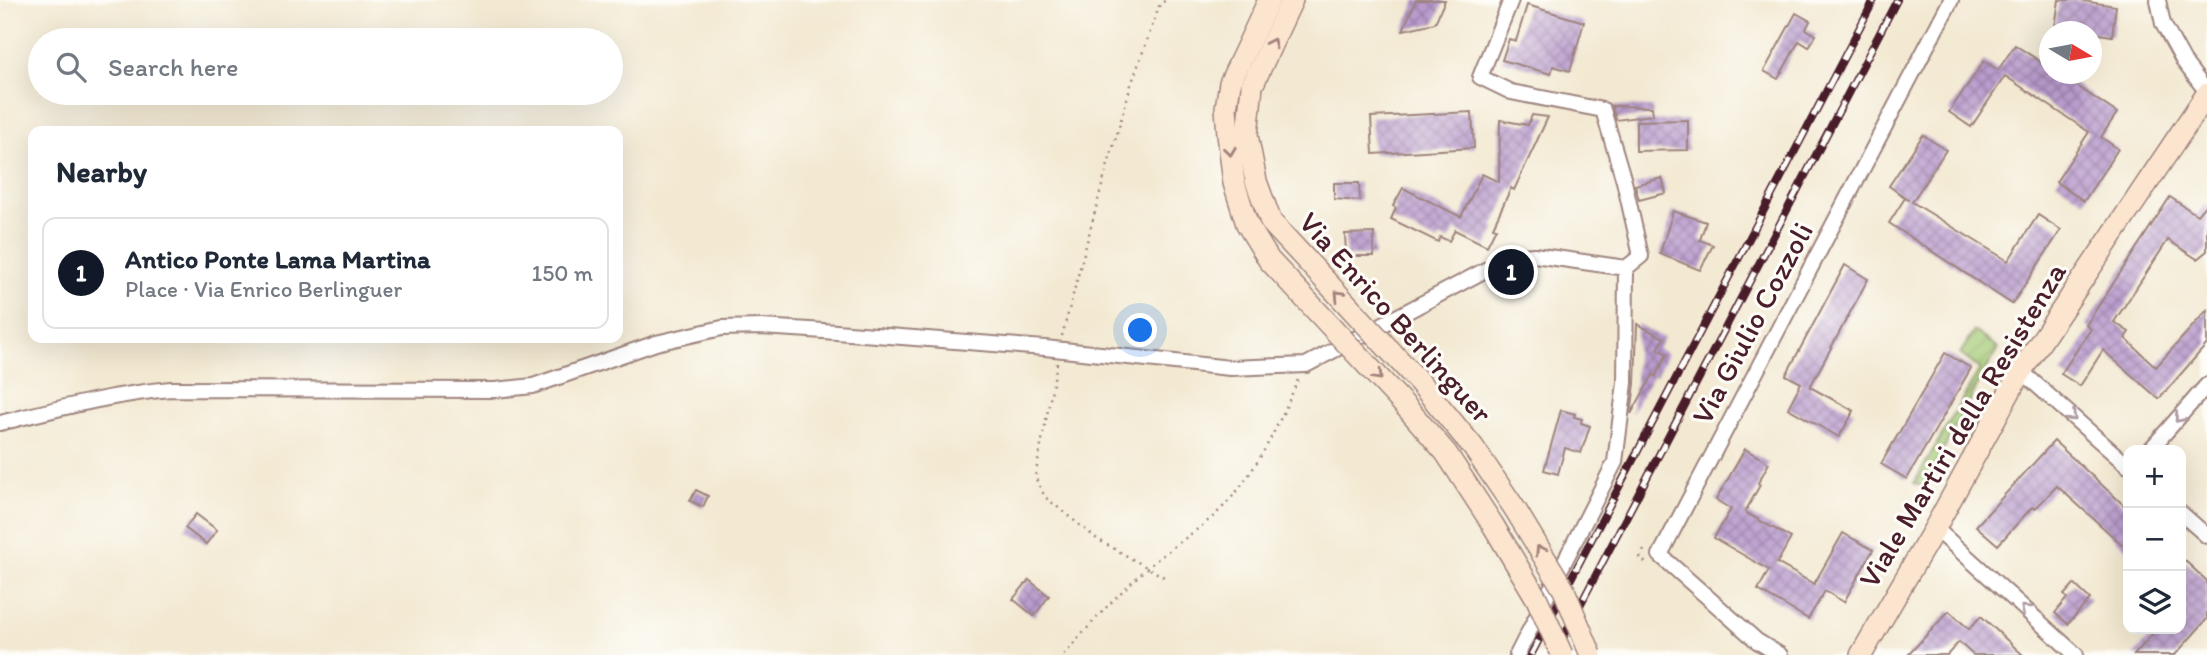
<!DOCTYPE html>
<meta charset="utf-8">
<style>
:root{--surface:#fff;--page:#f6f6f7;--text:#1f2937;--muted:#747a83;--line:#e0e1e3;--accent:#111827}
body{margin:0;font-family:Itim,sans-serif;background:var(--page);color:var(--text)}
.controls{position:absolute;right:21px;bottom:21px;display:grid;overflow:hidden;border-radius:14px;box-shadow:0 7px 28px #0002}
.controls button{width:63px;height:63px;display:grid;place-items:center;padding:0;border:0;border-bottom:2px solid var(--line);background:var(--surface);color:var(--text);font:35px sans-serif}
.compass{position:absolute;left:2039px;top:21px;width:63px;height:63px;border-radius:50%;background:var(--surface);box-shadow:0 7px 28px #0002;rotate:100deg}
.you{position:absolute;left:1141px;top:331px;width:24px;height:24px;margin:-18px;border:5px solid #fff;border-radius:50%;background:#1a73e8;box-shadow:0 0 0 10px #1a73e833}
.badge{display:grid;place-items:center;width:46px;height:46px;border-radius:50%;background:var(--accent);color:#fff;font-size:23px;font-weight:700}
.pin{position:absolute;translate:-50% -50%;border:4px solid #fff;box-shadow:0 2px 7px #0006}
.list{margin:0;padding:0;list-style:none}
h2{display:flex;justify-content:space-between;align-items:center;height:91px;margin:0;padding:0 28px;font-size:30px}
h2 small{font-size:23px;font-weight:400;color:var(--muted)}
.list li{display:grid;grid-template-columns:46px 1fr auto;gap:21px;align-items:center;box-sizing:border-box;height:112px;margin:0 14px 14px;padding:0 14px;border:2px solid var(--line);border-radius:14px}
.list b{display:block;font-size:26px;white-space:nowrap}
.list p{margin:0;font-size:23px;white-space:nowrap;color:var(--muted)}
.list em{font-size:23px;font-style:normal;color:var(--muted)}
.icon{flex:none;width:38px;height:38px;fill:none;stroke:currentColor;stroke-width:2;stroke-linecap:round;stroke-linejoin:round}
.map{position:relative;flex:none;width:2207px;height:655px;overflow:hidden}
.search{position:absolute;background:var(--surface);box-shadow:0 7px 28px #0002;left:28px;top:28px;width:595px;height:77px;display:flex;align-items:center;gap:18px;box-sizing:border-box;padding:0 24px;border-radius:38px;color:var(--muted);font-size:26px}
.panel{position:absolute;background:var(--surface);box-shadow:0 7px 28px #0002;left:28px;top:126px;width:595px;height:217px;border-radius:14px}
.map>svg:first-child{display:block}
.garden{fill:url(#garden-furrows);stroke:#767450;stroke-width:2}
.building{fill:url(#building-cross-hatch)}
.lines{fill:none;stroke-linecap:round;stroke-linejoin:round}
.street-casing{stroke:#9e847e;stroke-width:18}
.secondary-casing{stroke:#9e847e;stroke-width:24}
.path{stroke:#9e847e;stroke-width:2.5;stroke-dasharray:2 5;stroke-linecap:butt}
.street{stroke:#fff;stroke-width:14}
.secondary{stroke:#fce5cf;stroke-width:21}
.rail-casing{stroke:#4a1f2b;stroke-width:8}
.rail{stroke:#fdfcf7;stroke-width:5;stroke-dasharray:16;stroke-linecap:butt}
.secondary-bridge-casing{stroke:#9e847e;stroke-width:24;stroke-linecap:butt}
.secondary-bridge{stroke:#fce5cf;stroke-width:21}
.oneway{stroke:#a3827d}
.oneway2{stroke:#ae9aa0}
.labels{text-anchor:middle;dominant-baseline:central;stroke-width:6;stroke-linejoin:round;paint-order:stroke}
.street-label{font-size:30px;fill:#4a1f2b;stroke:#fdfcf7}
</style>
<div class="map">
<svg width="2207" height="655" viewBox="0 0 2207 655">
<defs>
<pattern id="garden-furrows" width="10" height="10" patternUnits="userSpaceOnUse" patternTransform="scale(1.75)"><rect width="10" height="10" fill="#a3ca74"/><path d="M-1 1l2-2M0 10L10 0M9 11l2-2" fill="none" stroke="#8ead65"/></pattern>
<pattern id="building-cross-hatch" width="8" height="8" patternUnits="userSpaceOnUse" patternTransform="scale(1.75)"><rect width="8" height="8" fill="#b99bcd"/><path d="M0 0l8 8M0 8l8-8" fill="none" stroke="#987ea7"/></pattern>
</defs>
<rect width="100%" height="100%" fill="#fdfcf7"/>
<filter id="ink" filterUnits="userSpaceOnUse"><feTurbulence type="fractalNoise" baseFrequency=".0143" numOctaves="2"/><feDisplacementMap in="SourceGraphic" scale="14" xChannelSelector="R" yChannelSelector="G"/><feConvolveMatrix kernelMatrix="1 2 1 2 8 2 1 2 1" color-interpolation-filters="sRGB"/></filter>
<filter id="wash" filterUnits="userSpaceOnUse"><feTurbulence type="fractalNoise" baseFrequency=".00686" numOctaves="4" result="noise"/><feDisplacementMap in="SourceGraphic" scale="28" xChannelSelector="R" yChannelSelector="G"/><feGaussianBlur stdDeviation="1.57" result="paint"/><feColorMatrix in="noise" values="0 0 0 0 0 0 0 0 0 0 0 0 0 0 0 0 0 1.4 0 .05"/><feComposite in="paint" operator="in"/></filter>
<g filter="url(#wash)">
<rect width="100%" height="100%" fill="#f3e9d2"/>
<path class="garden" d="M 1974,331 L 1998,348 L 1923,487 L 1914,483 L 1980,369 L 1960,354 Z"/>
<g id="blocks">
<g class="building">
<path d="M 1416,0 L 1445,0 L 1435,23 L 1403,30 Z"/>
<path d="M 2059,0 L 2076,0 L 2116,6 L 2112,36 L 2055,27 Z"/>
<path d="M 1527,5 L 1584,22 L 1570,71 L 1553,66 L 1551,74 L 1502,60 L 1509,39 L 1516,41 Z"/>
<path d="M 1796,13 L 1810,21 L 1806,29 L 1816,35 L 1809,47 L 1799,41 L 1778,79 L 1764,71 Z"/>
<path d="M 2015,45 L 2049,67 L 2049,74 L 2059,74 L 2117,113 L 2101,137 L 2118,149 L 2084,201 L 2056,182 L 2089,132 L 2005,76 L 1971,127 L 1949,112 L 1984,61 L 1998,70 Z"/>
<path d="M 1612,106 L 1652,107 L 1653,115 L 1616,120 Z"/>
<path d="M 1472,112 L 1474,148 L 1373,154 L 1371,117 Z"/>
<path d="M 1532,115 L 1548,117 L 1514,190 L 1511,188 L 1493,227 L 1496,228 L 1487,246 L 1455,230 L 1449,241 L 1440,237 L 1438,242 L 1391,219 L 1396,208 L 1393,206 L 1403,188 L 1461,217 L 1482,174 L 1499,182 L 1500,120 L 1528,125 Z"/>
<path d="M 1688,120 L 1688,150 L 1636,151 L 1636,121 Z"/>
<path d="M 1923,135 L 1946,150 L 1912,202 L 2008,261 L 2038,215 L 2061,230 L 2012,304 L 1889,223 L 1905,198 L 1909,200 L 1889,186 Z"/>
<path d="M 1662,178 L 1666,193 L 1639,200 L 1635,185 Z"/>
<path d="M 1334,183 L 1359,183 L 1360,201 L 1334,199 Z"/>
<path d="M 2170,197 L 2197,215 L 2207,203 L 2207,251 L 2197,259 L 2168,240 L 2114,322 L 2129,332 L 2125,338 L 2156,367 L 2207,310 L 2207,344 L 2159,399 L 2103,350 L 2080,386 L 2061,374 L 2091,329 L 2086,325 Z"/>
<path d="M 1673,211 L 1706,222 L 1700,240 L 1713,245 L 1700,270 L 1660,254 Z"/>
<path d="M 1374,233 L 1374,256 L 1346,256 L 1345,234 Z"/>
<path d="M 1845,265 L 1868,279 L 1810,387 L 1854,411 L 1839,437 L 1788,408 L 1801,383 L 1786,375 Z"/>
<path d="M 1637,324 L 1664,338 L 1658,349 L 1667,354 L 1656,376 L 1653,375 L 1631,414 L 1635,384 Z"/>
<path d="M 1945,353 L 1971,368 L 1907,479 L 1881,464 Z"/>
<path d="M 1561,410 L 1575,414 L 1574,417 L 1582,419 L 1581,423 L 1590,426 L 1581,453 L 1565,448 L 1558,474 L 1544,470 Z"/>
<path d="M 2054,441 L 2128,509 L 2128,550 L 2057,486 L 2035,509 L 2032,507 L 1998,545 L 1976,526 Z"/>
<path d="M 1745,449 L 1769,463 L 1758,483 L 1760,485 L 1745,512 L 1791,538 L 1777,563 L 1814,584 L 1843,533 L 1873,550 L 1844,602 L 1825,591 L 1808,619 L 1758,590 L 1769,570 L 1714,538 L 1731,509 L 1716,500 Z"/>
<path d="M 696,490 L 708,496 L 703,507 L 690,501 Z"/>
<path d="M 196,514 L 217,530 L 206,544 L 185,528 Z"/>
<path d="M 2181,557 L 2207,581 L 2207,619 L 2175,655 L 2134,655 L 2157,629 L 2181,629 Z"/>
<path d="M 1029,580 L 1049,596 L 1034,616 L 1013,599 Z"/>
<path d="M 2074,584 L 2090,599 L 2068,624 L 2055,613 L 2067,598 L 2064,595 Z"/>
<path d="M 1949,611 L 1969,629 L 1981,616 L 2023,655 L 1973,655 L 1959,642 L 1947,655 L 1908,655 Z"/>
</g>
</g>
</g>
<g filter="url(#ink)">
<use href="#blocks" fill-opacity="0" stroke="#9e847e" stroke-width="2"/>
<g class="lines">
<g class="street-casing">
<g id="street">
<path d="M 2158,0 L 2163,24 L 2184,62 L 2207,92"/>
<path d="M 2021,371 L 2128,466"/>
<path d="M 0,423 C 57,409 113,394 171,389 L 495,390 L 533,386 L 656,343 L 722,328 L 761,327 L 810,330 L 1045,348 L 1230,368 L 1306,365 L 1510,257 L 1534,255 L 1626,268 L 1641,256 L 1624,181 L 1603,110 L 1511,92 L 1480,77 L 1511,0"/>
<path d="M 2150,450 L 2207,385"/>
<path d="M 2181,513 L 2207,536"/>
<path d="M 1935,528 L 2076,655"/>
<path d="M 1517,655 L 1615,462 L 1625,383 L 1626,268"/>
<path d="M 1780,655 L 1757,641 L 1660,555 L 1951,0"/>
</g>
</g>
<g class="secondary-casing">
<g id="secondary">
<path d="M 1230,83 L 1269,0"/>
<path d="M 1252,86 L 1292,0"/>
<path d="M 1861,655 L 1935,528 L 2021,371 L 2207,94"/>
</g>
</g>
<g class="path">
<path d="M 1062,336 L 1101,189 L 1131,85 L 1160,4 L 1166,0"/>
<path d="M 1057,363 L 1035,477 L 1045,497 L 1097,539 L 1164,577"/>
<path d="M 1644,550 L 1640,558 L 1647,564"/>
<path d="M 1064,655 C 1092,622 1121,590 1154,562 C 1180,540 1210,524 1232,497 C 1261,463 1280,421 1298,380"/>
</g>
<use href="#street" class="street"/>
<use href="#secondary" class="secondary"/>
<g class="rail-casing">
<g id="rail">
<path d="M 1531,655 L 1874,0"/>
<path d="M 1554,655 L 1897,0"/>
</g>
</g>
<use href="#rail" class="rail"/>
<g class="secondary-bridge-casing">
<g id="secondary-bridge">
<path d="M 1230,83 L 1226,108 L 1228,134 L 1234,183 L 1247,224 L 1269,260 L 1408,409 L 1446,453 L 1493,525 L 1537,599 L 1562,655"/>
<path d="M 1252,86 L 1247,135 L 1256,181 L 1271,222 L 1421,384 L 1473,447 L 1515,509 L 1564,590 L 1591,655"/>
</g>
</g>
<use href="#secondary-bridge" class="secondary-bridge"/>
</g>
<defs><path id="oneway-chevron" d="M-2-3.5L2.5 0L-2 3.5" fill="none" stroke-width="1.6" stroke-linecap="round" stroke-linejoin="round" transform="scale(1.75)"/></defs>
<g class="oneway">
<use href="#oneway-chevron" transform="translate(1272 43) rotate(-65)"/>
<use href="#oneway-chevron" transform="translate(1230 151) rotate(83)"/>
<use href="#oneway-chevron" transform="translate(1339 295) rotate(-133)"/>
<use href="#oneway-chevron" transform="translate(1378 376) rotate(47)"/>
<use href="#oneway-chevron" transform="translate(1540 550) rotate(-122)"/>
</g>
<g class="oneway2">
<use href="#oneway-chevron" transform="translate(2072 417) rotate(42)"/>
<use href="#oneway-chevron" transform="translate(2179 418) rotate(131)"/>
<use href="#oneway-chevron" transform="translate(2025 609) rotate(-138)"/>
</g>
</g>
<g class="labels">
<g class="street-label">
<text transform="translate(1396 317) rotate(48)">Via Enrico Berlinguer</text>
<text transform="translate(1752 323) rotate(-62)">Via Giulio Cozzoli</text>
<text transform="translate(1962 425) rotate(-59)">Viale Martiri della Resistenza</text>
</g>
</g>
</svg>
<div class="controls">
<button>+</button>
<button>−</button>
<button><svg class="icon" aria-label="layers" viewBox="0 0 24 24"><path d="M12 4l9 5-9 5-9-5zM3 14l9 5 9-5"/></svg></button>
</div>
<svg class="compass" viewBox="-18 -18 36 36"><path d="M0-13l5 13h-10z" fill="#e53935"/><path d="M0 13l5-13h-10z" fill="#747a83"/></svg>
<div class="you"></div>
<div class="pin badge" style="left:1511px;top:272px">1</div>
<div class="search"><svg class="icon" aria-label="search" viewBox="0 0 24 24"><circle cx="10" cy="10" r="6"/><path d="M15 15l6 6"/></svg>Search here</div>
<section class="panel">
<h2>Nearby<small></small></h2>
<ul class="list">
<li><span class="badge">1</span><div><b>Antico Ponte Lama Martina</b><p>Place · Via Enrico Berlinguer</p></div><em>150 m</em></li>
</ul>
</section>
</div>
